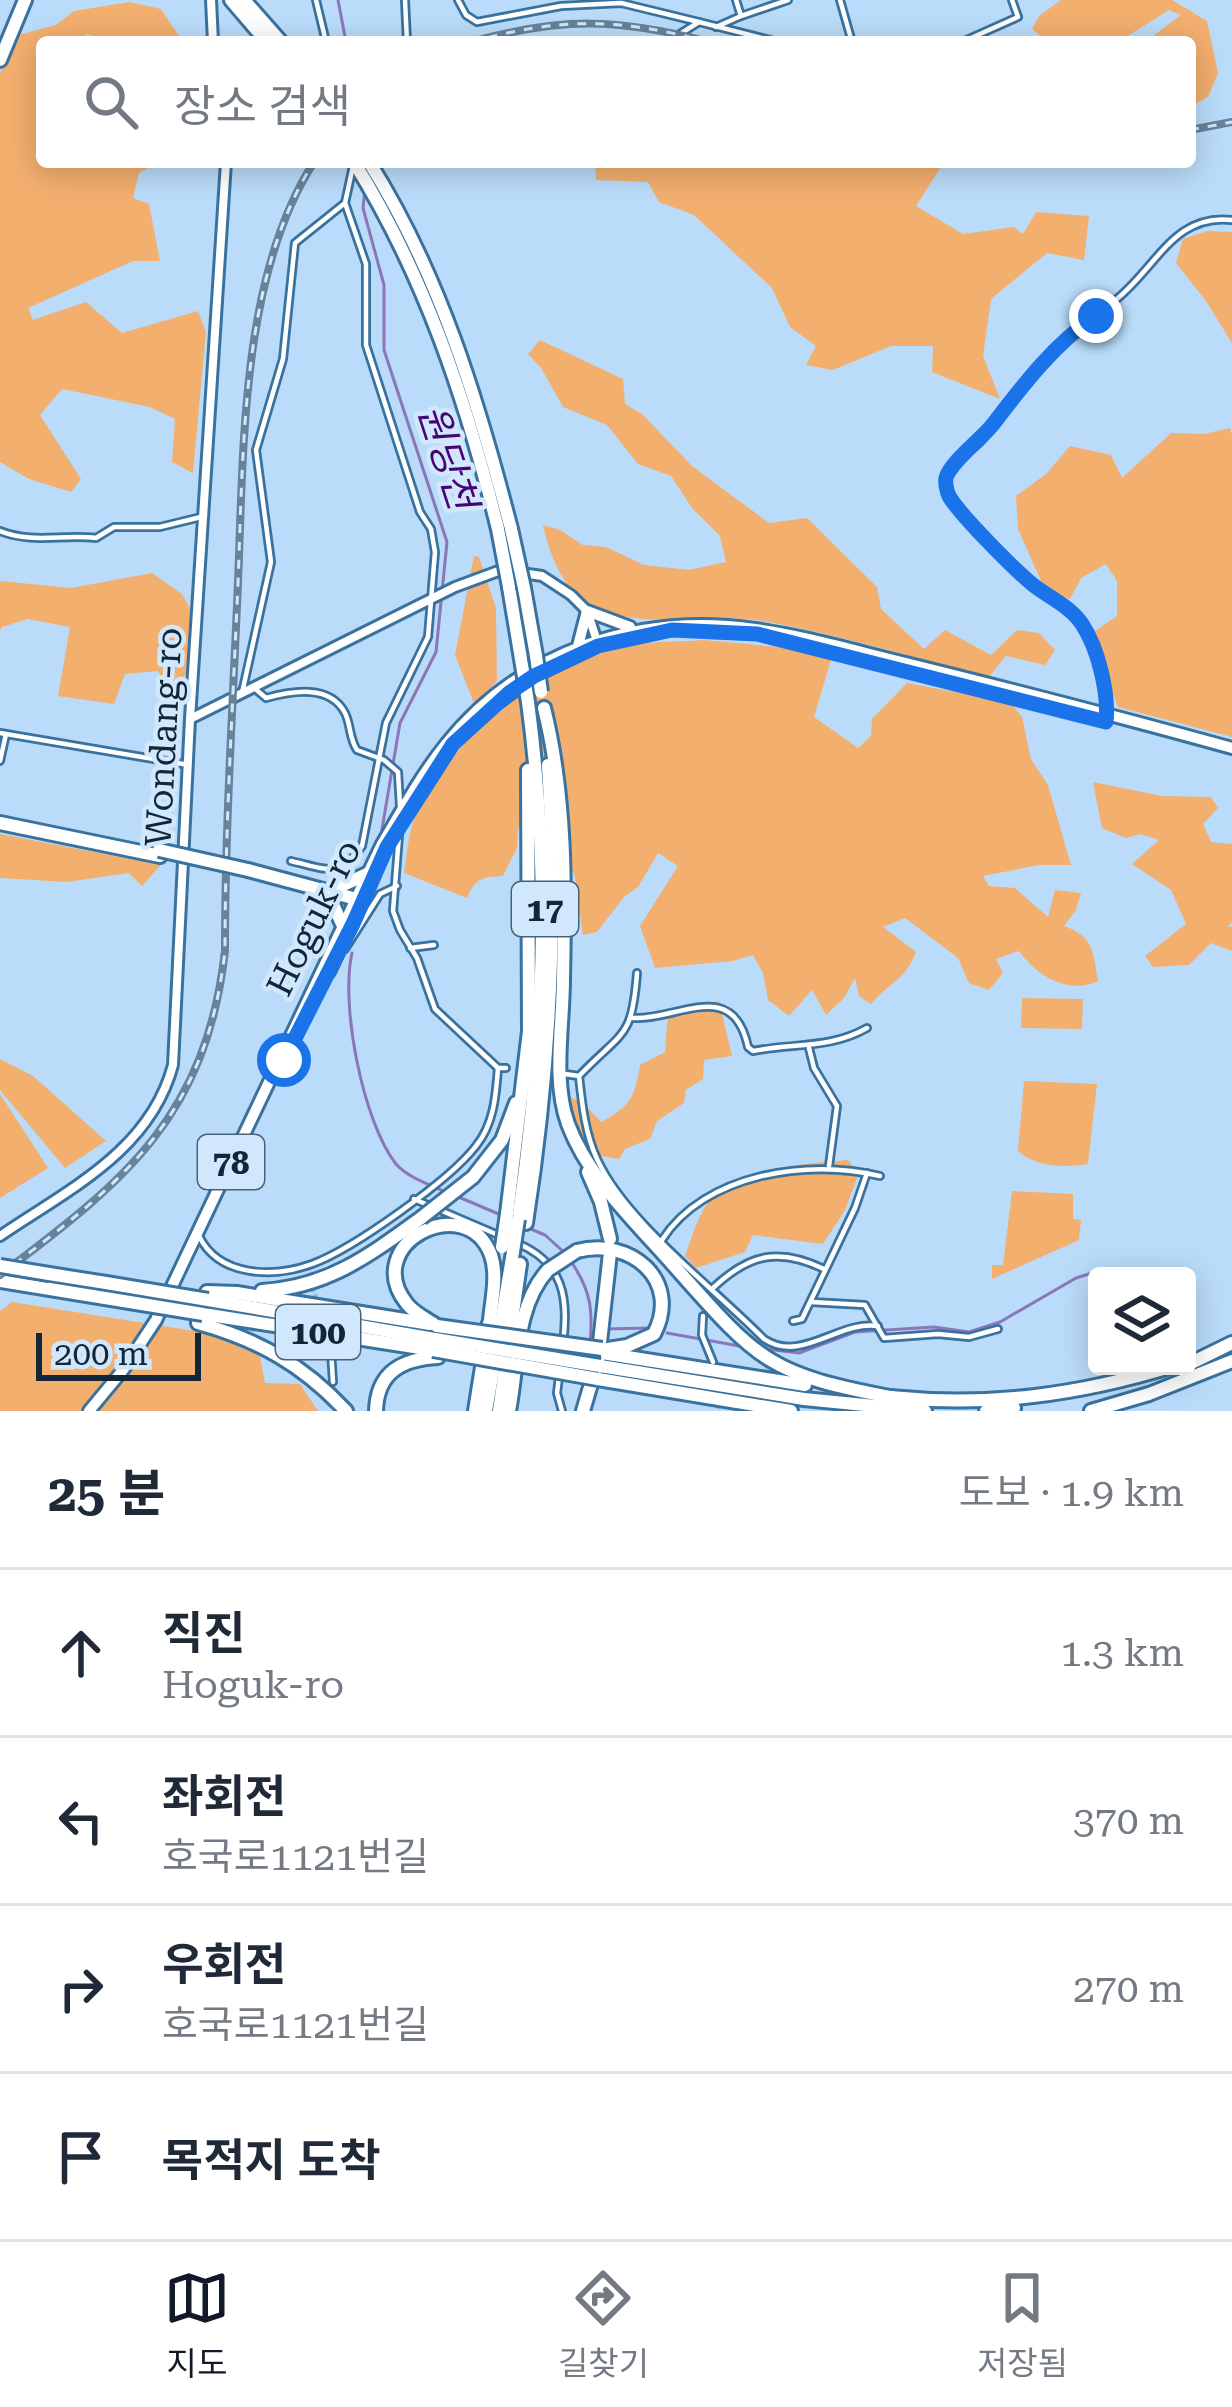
<!DOCTYPE html>
<html lang="ko">
<meta charset="utf-8">
<style>
:root{--surface:#fff;--page:#f6f6f7;--text:#1f2937;--muted:#747a83;--line:#e0e1e3;--accent:#111827}
body{margin:0;font-family:"Roboto Serif","Noto Sans KR",serif;background:var(--page);color:var(--text)}
.controls{position:absolute;right:36px;bottom:36px;display:grid;overflow:hidden;border-radius:12px;box-shadow:0 6px 30px #0003}
.controls button{width:108px;height:108px;display:grid;place-items:center;padding:0;border:0;border-bottom:3px solid var(--line);background:var(--surface);color:var(--text);font:60px sans-serif}
.scale{position:absolute;left:36px;bottom:30px;width:165px;box-sizing:border-box;padding-left:12px;border:6px solid #0f2739;border-top:0;font-size:33px;line-height:42px;white-space:nowrap;color:#0f2739;-webkit-text-stroke:9px #d1e8fc;paint-order:stroke}
.stop{position:absolute;width:36px;height:36px;margin:-27px;border:9px solid #1a73e8;border-radius:50%;background:#fff}
.stop.end{background:#1a73e8;border-color:#fff;box-shadow:0 3px 12px #0008}
.list{margin:0;padding:0;list-style:none}
h2{display:flex;justify-content:space-between;align-items:center;height:156px;margin:0;padding:0 48px;font-size:51px}
h2 small{font-size:39px;font-weight:400;color:var(--muted)}
.list li{display:grid;grid-template-columns:78px 1fr auto;gap:36px;align-items:center;box-sizing:border-box;height:168px;padding:0 48px;border-top:3px solid var(--line)}
.list b{display:block;font-size:45px;white-space:nowrap}
.list p{margin:0;font-size:39px;white-space:nowrap;color:var(--muted)}
.list em{font-size:39px;font-style:normal;color:var(--muted)}
.icon{flex:none;width:66px;height:66px;fill:none;stroke:currentColor;stroke-width:2;stroke-linecap:round;stroke-linejoin:round}
.map{position:relative;flex:none;width:1232px;height:1411px;overflow:hidden}
.search{position:absolute;background:var(--surface);box-shadow:0 6px 30px #0003;left:36px;right:36px;top:36px;height:132px;display:flex;align-items:center;gap:30px;box-sizing:border-box;padding:0 42px;border-radius:12px;color:var(--muted);font-size:45px}
.sheet{height:828px;background:var(--surface)}
nav{display:flex;justify-content:space-around;align-items:center;box-sizing:border-box;height:168px;border-top:3px solid var(--line);background:var(--surface);font-size:33px;color:var(--muted)}
nav a{display:grid;justify-items:center;gap:6px}
nav .on{color:var(--accent)}
.map>svg:first-child{display:block}
.green{fill:#f3af6e}
.lines{fill:none;stroke-linecap:round;stroke-linejoin:round}
.stream{stroke:#8b76ba;stroke-width:3}
.street-tunnel{stroke:#98b8d3;stroke-width:4.5;stroke-dasharray:4.5 2;stroke-linecap:butt}
.street-casing{stroke:#39729e;stroke-width:10}
.secondary-casing{stroke:#39729e;stroke-width:14}
.primary-casing{stroke:#39729e;stroke-width:16}
.highway-casing{stroke:#39729e;stroke-width:18}
.street{stroke:#fff;stroke-width:4.5}
.secondary{stroke:#fff;stroke-width:8}
.primary{stroke:#fff;stroke-width:10}
.highway{stroke:#fff;stroke-width:12}
.rail-casing{stroke:#66839b;stroke-width:8}
.rail{stroke:#d1e8fc;stroke-width:3;stroke-dasharray:9;stroke-linecap:butt}
.highway-bridge-casing{stroke:#39729e;stroke-width:18;stroke-linecap:butt}
.highway-bridge{stroke:#fff;stroke-width:12}
.route{stroke:#1a73e8;stroke-width:15}
.labels{text-anchor:middle;dominant-baseline:central;stroke-width:9;stroke-linejoin:round;paint-order:stroke}
.shield{fill:#d1e8fc;stroke:#496174;stroke-width:3}
.shield-label{font-size:33px;font-weight:bold;fill:#0f2739}
.street-label{font-size:36px;fill:#0f2739;stroke:#d1e8fc}
.water-label{font-size:39px;font-style:italic;fill:#460474;stroke:#d1e8fc}
</style>
<div class="map">
<svg width="1232" height="1411" viewBox="0 0 1232 1411">
<rect width="100%" height="100%" fill="#badcfa"/>
<g class="green">
<path d="M 1061,0 L 1172,0 L 1207,21 L 1218,73 L 1208,97 L 1190,107 L 1190,42 L 1145,42 L 1181,15 L 1169,10 L 1118,42 L 1048,42 L 1032,29 L 1039,16 Z"/>
<path d="M 130,2 L 161,9 L 183,42 L 117,42 L 87,34 L 78,42 L 42,42 L 42,162 L 158,162 L 139,173 L 133,198 L 149,204 L 160,261 L 133,261 L 28,308 L 33,320 L 86,302 L 122,333 L 198,311 L 206,332 L 193,473 L 172,462 L 175,419 L 150,407 L 62,389 L 40,415 L 81,479 L 71,492 L 29,479 L 0,462 L 0,74 L 15,36 L 56,25 L 74,11 Z"/>
<path d="M 595,162 L 944,162 L 916,206 L 963,234 L 1014,227 L 1023,234 L 1036,212 L 1089,216 L 1084,260 L 1047,253 L 991,299 L 983,356 L 1000,399 L 932,372 L 933,346 L 891,346 L 833,370 L 806,365 L 816,346 L 790,327 L 772,288 L 694,215 L 659,202 L 648,182 L 596,180 Z"/>
<path d="M 1207,231 L 1232,232 L 1232,343 L 1206,301 L 1176,263 L 1183,239 Z"/>
<path d="M 540,340 L 623,379 L 625,404 L 642,414 L 692,466 L 769,523 L 807,518 L 877,587 L 881,609 L 924,649 L 945,630 L 991,655 L 1017,630 L 1039,633 L 1055,650 L 1045,665 L 1006,656 L 989,677 C 914,658 838,634 763,621 C 706,612 640,633 588,603 C 562,588 549,553 543,525 L 560,530 L 583,545 L 606,547 L 644,565 L 689,570 L 726,562 L 720,536 L 692,508 L 671,476 L 638,464 L 607,425 L 563,407 L 541,368 L 528,354 Z"/>
<path d="M 1230,428 L 1232,435 L 1232,737 L 1118,707 L 1095,648 L 1095,631 L 1117,616 L 1117,581 L 1106,564 L 1081,578 L 1070,599 L 1045,590 L 1018,529 L 1016,496 L 1046,474 L 1070,446 L 1111,455 L 1122,478 L 1171,433 L 1204,434 Z"/>
<path d="M 474,556 L 479,557 L 496,608 L 497,681 L 475,706 L 455,655 Z"/>
<path d="M 152,573 L 182,594 L 193,614 L 187,672 L 171,696 L 158,671 L 125,674 L 114,704 L 58,696 L 70,627 L 28,619 L 2,627 L 0,631 L 0,581 L 71,588 Z"/>
<path d="M 705,640 L 800,649 L 831,660 L 814,717 L 858,748 L 871,736 L 872,719 L 907,683 L 1010,702 L 1022,717 L 1031,759 L 1048,785 L 1071,865 L 1039,865 L 983,876 L 989,886 L 1015,888 L 1048,917 L 1055,890 L 1081,893 L 1076,910 L 1064,926 C 1094,937 1093,951 1098,981 C 1068,995 1037,976 1019,951 L 996,959 L 1003,973 L 989,990 L 969,983 L 958,958 L 905,918 L 883,927 L 916,952 C 905,981 889,982 871,1004 L 859,996 L 855,978 L 844,998 L 826,1015 L 812,990 L 789,1016 L 768,1000 L 763,973 L 753,955 L 733,961 L 655,968 L 640,926 L 678,866 L 658,853 L 638,887 L 624,897 L 597,932 L 583,935 L 575,877 L 561,844 L 518,828 L 517,848 L 503,876 C 481,877 476,878 467,898 L 404,873 C 407,856 408,835 414,819 C 444,745 530,675 603,651 C 634,641 672,642 705,640 Z"/>
<path d="M 1093,782 L 1162,796 L 1211,797 L 1218,808 L 1203,824 L 1211,842 L 1232,844 L 1232,922 L 1228,927 L 1232,927 L 1232,951 L 1211,943 L 1189,965 L 1153,967 L 1145,956 L 1186,924 L 1171,890 L 1132,864 L 1159,840 L 1140,834 L 1126,838 L 1102,828 Z"/>
<path d="M 0,834 L 161,865 L 142,886 L 129,873 L 67,882 L 0,878 Z"/>
<path d="M 1022,998 L 1083,999 L 1082,1029 L 1021,1028 Z"/>
<path d="M 719,1001 L 732,1056 L 704,1060 L 703,1079 L 686,1090 L 684,1103 L 657,1121 L 650,1139 L 625,1149 L 619,1159 L 585,1153 L 561,1092 L 583,1103 L 601,1122 C 630,1107 635,1097 640,1065 L 665,1052 L 668,1013 Z"/>
<path d="M 0,1059 L 33,1076 L 106,1141 L 65,1168 L 0,1090 Z"/>
<path d="M 1024,1081 L 1097,1084 L 1088,1164 C 1066,1168 1035,1167 1018,1151 Z"/>
<path d="M 0,1094 L 48,1168 L 0,1198 Z"/>
<path d="M 848,1160 L 859,1173 L 845,1210 L 823,1244 L 753,1235 L 745,1252 L 696,1268 L 685,1256 C 691,1240 697,1218 707,1204 C 732,1168 809,1163 848,1160 Z"/>
<path d="M 1012,1191 L 1073,1194 L 1073,1219 L 1081,1220 L 1079,1240 L 992,1279 L 992,1265 L 1003,1265 Z"/>
<path d="M 12,1302 L 257,1341 L 265,1383 L 300,1384 L 318,1411 L 0,1411 L 0,1311 Z"/>
</g>
<g class="lines">
<g class="stream">
<path d="M 338,0 L 346,42"/>
<path d="M 365,189 L 363,208 L 384,285 L 384,350 L 447,542 L 436,652 L 400,723 L 381,835"/>
<path d="M 352,953 C 340,1005 363,1122 396,1164 C 407,1177 430,1185 446,1192"/>
<path d="M 454,1195 L 501,1215"/>
<path d="M 526,1227 L 545,1235 L 567,1255"/>
<path d="M 572,1263 C 591,1291 593,1311 590,1344"/>
<path d="M 605,1329 L 649,1328"/>
<path d="M 667,1333 L 745,1347"/>
<path d="M 766,1349 L 799,1353 L 855,1332 L 934,1327 L 969,1332 L 1000,1322 L 1076,1278 L 1092,1273 L 1123,1276"/>
</g>
<g class="street-tunnel">
<path d="M 307,1276 L 319,1305"/>
<path d="M 716,1385 L 719,1411"/>
</g>
<g class="street-casing">
<g id="street">
<path d="M 316,0 L 326,42"/>
<path d="M 405,0 L 407,42"/>
<path d="M 458,0 L 466,15 L 477,22 L 561,6 L 621,3 L 699,22"/>
<path d="M 736,0 L 741,16 L 788,0"/>
<path d="M 840,0 L 852,42"/>
<path d="M 716,27 L 741,16"/>
<path d="M 667,42 L 699,22 L 778,42"/>
<path d="M 962,42 L 1018,17 L 1012,0"/>
<path d="M 0,531 C 33,544 62,534 96,538 L 114,527 L 160,527 L 205,516"/>
<path d="M 253,687 L 266,698 C 292,691 330,684 345,713 C 351,725 349,738 357,750 L 384,760 L 398,772 L 400,806"/>
<path d="M 242,693 L 271,562 L 256,450 L 283,359 L 295,243 L 345,203"/>
<path d="M 1106,722 C 1109,693 1098,650 1083,625 C 1072,608 1050,598 1034,585 C 1018,572 945,500 945,483 C 946,464 968,454 980,442 C 1012,407 1038,363 1075,331 C 1088,319 1104,310 1118,298 C 1157,266 1175,213 1232,220"/>
<path d="M 0,733 L 189,765"/>
<path d="M 0,761 L 6,734"/>
<path d="M 399,835 L 393,911 L 400,930 L 417,958 L 435,1009 L 498,1068 L 506,1068"/>
<path d="M 291,861 C 326,869 340,879 362,846 L 386,723 L 428,637 L 435,552 L 431,529 L 420,512 L 366,345 L 366,264 L 345,203 L 353,166"/>
<path d="M 410,948 L 434,945"/>
<path d="M 345,949 L 380,894 L 397,886"/>
<path d="M 633,1018 C 676,1021 733,976 748,1047 L 753,1051 C 793,1043 830,1049 867,1028"/>
<path d="M 809,1048 L 814,1068 L 837,1106 L 829,1166"/>
<path d="M 565,1074 L 579,1076 C 582,1104 585,1133 597,1159 C 625,1221 715,1289 764,1339 C 801,1364 839,1320 878,1326"/>
<path d="M 579,1076 C 623,1030 632,1040 637,973"/>
<path d="M 414,1199 L 503,1237"/>
<path d="M 199,1236 C 219,1277 273,1278 312,1264 C 353,1249 450,1180 476,1146 C 494,1124 496,1095 498,1068"/>
<path d="M 662,1240 C 704,1174 808,1158 880,1176"/>
<path d="M 519,1244 C 563,1263 569,1298 563,1343"/>
<path d="M 713,1288 C 749,1254 779,1247 824,1269"/>
<path d="M 811,1302 L 865,1305 L 884,1338 L 938,1334 L 969,1337 L 998,1329"/>
<path d="M 703,1316 L 702,1335 L 713,1362"/>
<path d="M 793,1321 L 802,1319 L 855,1208 L 867,1173"/>
<path d="M 331,1351 L 333,1382"/>
<path d="M 561,1360 L 557,1393 L 562,1411"/>
</g>
</g>
<g class="secondary-casing">
<g id="secondary">
<path d="M 211,0 L 213,42"/>
<path d="M 192,718 L 455,587 L 501,570 L 542,576 L 571,595 L 587,611 L 598,644"/>
<path d="M 0,1236 C 69,1189 150,1151 173,1065 L 190,719 L 226,162"/>
</g>
</g>
<g class="primary-casing">
<g id="primary">
<path d="M 578,646 L 587,611 L 630,627"/>
<path d="M 500,701 L 534,676 L 592,648"/>
<path d="M 329,972 L 374,875"/>
<path d="M 89,1411 L 123,1370 L 156,1320 L 382,844 C 402,810 421,775 446,744 C 520,651 639,612 755,629 C 806,636 856,651 906,663 C 1015,690 1124,718 1232,748"/>
</g>
</g>
<g class="highway-casing">
<g id="highway">
<path d="M 231,0 L 267,42"/>
<path d="M 244,0 L 281,42"/>
<path d="M 0,60 L 25,0"/>
<path d="M 354,162 C 425,276 466,400 498,529"/>
<path d="M 369,162 C 440,275 478,401 511,529"/>
<path d="M 509,587 L 522,665"/>
<path d="M 524,588 L 536,656"/>
<path d="M 544,708 C 566,797 565,888 563,979 C 563,1026 552,1079 568,1124 C 589,1180 638,1224 676,1268 C 760,1363 769,1374 895,1398"/>
<path d="M 0,823 L 160,856"/>
<path d="M 248,870 L 364,901"/>
<path d="M 330,891 L 367,874"/>
<path d="M 329,896 L 343,926"/>
<path d="M 588,1172 L 601,1202 L 610,1239"/>
<path d="M 473,1177 L 502,1140 L 516,1103"/>
<path d="M 507,1214 L 529,1031 L 528,770"/>
<path d="M 519,1214 C 544,1042 551,874 528,702"/>
<path d="M 526,1223 C 550,1070 558,919 548,765"/>
<path d="M 577,1251 C 630,1237 682,1280 654,1334 L 627,1346 L 608,1349"/>
<path d="M 49,1274 L 106,1283"/>
<path d="M 0,1281 L 105,1298"/>
<path d="M 262,1291 C 328,1287 370,1255 421,1218"/>
<path d="M 207,1292 L 237,1293 L 430,1324"/>
<path d="M 208,1300 L 435,1339"/>
<path d="M 203,1314 L 433,1350"/>
<path d="M 198,1323 C 259,1340 303,1365 346,1411"/>
<path d="M 437,1326 C 427,1319 415,1314 407,1304 C 359,1244 466,1189 491,1255 C 498,1275 492,1299 490,1320"/>
<path d="M 602,1353 L 805,1385"/>
<path d="M 1187,1365 L 1232,1343"/>
<path d="M 600,1366 L 804,1399 L 925,1411"/>
<path d="M 598,1379 L 791,1411"/>
<path d="M 890,1397 C 989,1407 1078,1395 1173,1366"/>
<path d="M 376,1411 C 377,1372 402,1359 438,1357"/>
<path d="M 475,1411 L 489,1323"/>
<path d="M 486,1411 L 513,1252"/>
<path d="M 499,1411 L 520,1264"/>
<path d="M 509,1411 C 518,1365 515,1306 548,1270"/>
<path d="M 583,1411 L 598,1360 L 610,1253"/>
<path d="M 986,1411 L 1014,1408"/>
<path d="M 1091,1411 L 1149,1394 L 1232,1361"/>
</g>
</g>
<use href="#street" class="street"/>
<use href="#secondary" class="secondary"/>
<use href="#primary" class="primary"/>
<use href="#highway" class="highway"/>
<g class="rail-casing">
<g id="rail">
<path d="M 471,42 C 562,17 618,18 709,42"/>
<path d="M 1190,130 L 1232,122"/>
<path d="M 0,1275 C 126,1180 206,1117 225,951 C 225,835 232,720 237,605 C 244,467 237,281 314,162"/>
</g>
</g>
<use href="#rail" class="rail"/>
<g class="highway-bridge-casing">
<g id="highway-bridge">
<path d="M 498,529 L 509,587"/>
<path d="M 511,529 L 524,588"/>
<path d="M 536,656 L 541,692"/>
<path d="M 522,665 L 528,702"/>
<path d="M 159,850 L 248,870"/>
<path d="M 421,1218 L 473,1177"/>
<path d="M 502,1247 L 507,1214"/>
<path d="M 513,1252 L 518,1219"/>
<path d="M 0,1266 L 49,1274"/>
<path d="M 548,1270 L 577,1251"/>
<path d="M 106,1283 L 208,1300"/>
<path d="M 105,1298 L 203,1314"/>
<path d="M 437,1326 L 602,1349"/>
<path d="M 435,1339 L 600,1366"/>
<path d="M 433,1350 L 598,1379"/>
</g>
</g>
<use href="#highway-bridge" class="highway-bridge"/>
</g>
<g class="lines">
<path class="route" d="M 284,1060 L 353,924 L 387,847 L 453,744 L 509,693 L 534,676 L 598,646 L 672,630 L 757,634 L 1106,722 C 1109,693 1098,648 1082,624 C 1070,606 1048,597 1032,584 C 1014,569 959,514 949,496 C 947,492 945,483 946,478 C 950,462 983,438 994,423 C 1023,385 1056,342 1096,316"/>
</g>
<g class="labels">
<g class="shield">
<rect x="512" y="882" width="66" height="54" rx="9"/>
<rect x="198" y="1135" width="66" height="54" rx="9"/>
<rect x="276" y="1305" width="84" height="54" rx="9"/>
</g>
<g class="shield-label">
<text x="545" y="909">17</text>
<text x="231" y="1162">78</text>
<text x="318" y="1332">100</text>
</g>
<g class="street-label">
<text transform="translate(164 737) rotate(-87)">Wondang-ro</text>
<text transform="translate(314 918) rotate(-64)">Hoguk-ro</text>
</g>
<g class="water-label">
<text transform="translate(447 457) rotate(72)">원당천</text>
</g>
</g>
</svg>
<div class="controls">
<button><svg class="icon" aria-label="layers" viewBox="0 0 24 24"><path d="M12 4l9 5-9 5-9-5zM3 14l9 5 9-5"/></svg></button>
</div>
<div class="scale">200 m</div>
<div class="stop" style="left:284px;top:1060px"></div>
<div class="stop end" style="left:1096px;top:316px"></div>
<div class="search"><svg class="icon" aria-label="search" viewBox="0 0 24 24"><circle cx="10" cy="10" r="6"/><path d="M15 15l6 6"/></svg>장소 검색</div>
</div>
<section class="sheet">
<h2>25 분<small>도보 · 1.9 km</small></h2>
<ul class="list">
<li><svg class="icon" aria-label="ahead" viewBox="0 0 24 24"><path d="M12 20V5M6 11l6-6 6 6"/></svg><div><b>직진</b><p>Hoguk-ro</p></div><em>1.3 km</em></li>
<li><svg class="icon" aria-label="left" viewBox="0 0 24 24"><path d="M17 20v-9H6M10 6l-5 5 5 5"/></svg><div><b>좌회전</b><p>호국로1121번길</p></div><em>370 m</em></li>
<li><svg class="icon" aria-label="right" viewBox="0 0 24 24"><path d="M7 20v-9h11M14 6l5 5-5 5"/></svg><div><b>우회전</b><p>호국로1121번길</p></div><em>270 m</em></li>
<li><svg class="icon" aria-label="arrive" viewBox="0 0 24 24"><path d="M6 21V4h12l-3 4 3 4H6"/></svg><div><b>목적지 도착</b></div></li>
</ul>
</section>
<nav>
<a class="on"><svg class="icon" aria-label="map" viewBox="0 0 24 24"><path d="M3 6l6-2 6 2 6-2v14l-6 2-6-2-6 2zM9 4v14M15 6v14"/></svg>지도</a>
<a><svg class="icon" aria-label="directions" viewBox="0 0 24 24"><path d="M12 3l9 9-9 9-9-9zM9 14v-3h6M13 9l2 2-2 2"/></svg>길찾기</a>
<a><svg class="icon" aria-label="saved" viewBox="0 0 24 24"><path d="M7 4h10v16l-5-4-5 4z"/></svg>저장됨</a>
</nav>
